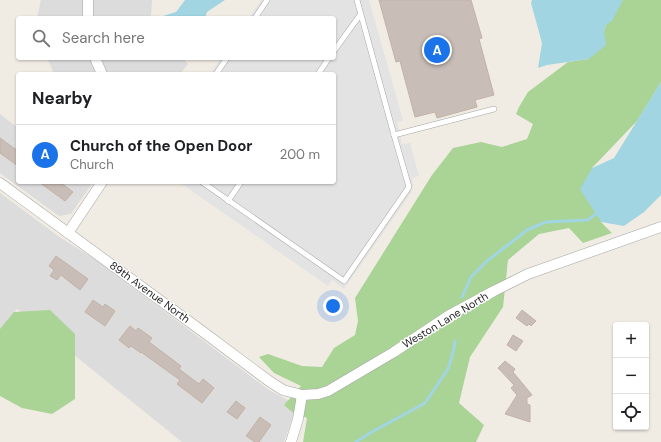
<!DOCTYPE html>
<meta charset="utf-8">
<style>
:root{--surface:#fff;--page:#f6f6f6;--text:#202124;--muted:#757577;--line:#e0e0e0;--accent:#1a73e8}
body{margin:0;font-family:"DM Sans",sans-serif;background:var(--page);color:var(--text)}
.controls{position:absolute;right:12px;bottom:12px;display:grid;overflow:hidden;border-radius:4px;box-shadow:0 1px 3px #0004}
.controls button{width:36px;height:36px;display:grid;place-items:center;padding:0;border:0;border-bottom:1px solid var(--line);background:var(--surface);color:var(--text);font:20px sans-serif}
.you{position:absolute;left:333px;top:306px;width:14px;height:14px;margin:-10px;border:3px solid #fff;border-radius:50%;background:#1a73e8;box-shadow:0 0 0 6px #1a73e833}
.badge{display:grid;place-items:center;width:26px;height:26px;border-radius:50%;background:var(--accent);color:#fff;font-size:13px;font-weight:700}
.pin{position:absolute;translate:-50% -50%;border:2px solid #fff;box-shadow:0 1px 4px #0006}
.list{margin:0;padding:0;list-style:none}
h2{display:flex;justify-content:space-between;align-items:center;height:52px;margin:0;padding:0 16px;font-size:17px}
h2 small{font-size:13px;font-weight:400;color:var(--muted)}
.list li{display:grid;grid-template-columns:26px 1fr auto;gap:12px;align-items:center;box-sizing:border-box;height:60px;padding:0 16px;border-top:1px solid var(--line)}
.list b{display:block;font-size:15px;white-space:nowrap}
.list p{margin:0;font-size:13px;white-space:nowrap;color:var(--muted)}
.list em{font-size:13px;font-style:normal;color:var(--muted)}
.icon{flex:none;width:22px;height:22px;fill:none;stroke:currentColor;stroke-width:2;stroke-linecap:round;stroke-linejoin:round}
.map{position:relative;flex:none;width:661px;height:442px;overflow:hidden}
.search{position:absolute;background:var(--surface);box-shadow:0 1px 3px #0004;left:16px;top:16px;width:320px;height:44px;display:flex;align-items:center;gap:10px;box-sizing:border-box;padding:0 14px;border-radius:4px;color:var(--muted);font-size:15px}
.panel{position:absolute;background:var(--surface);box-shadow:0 1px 3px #0004;left:16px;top:72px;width:320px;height:112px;border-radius:4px}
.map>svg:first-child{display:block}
.residential{fill:#dddcdc}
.forest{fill:#aad396}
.parking{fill:#e3e3e3}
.water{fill:#a1d5e1}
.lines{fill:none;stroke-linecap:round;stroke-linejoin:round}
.stream{stroke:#a1d5e1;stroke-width:3}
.building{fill:#c9beb7;stroke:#c3b2a5}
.service-casing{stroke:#a6a6a6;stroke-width:6}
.minor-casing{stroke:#a6a6a6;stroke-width:11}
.service{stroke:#fff;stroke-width:5}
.minor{stroke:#fff;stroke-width:10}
.labels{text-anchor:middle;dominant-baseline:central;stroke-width:3;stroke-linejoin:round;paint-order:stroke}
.street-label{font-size:11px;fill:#1f1f1f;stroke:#fff}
</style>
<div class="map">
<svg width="661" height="442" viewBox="0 0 661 442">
<rect width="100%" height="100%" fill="#f0ece4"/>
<g class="residential">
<path d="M 41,0 L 152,0 L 151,18 L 37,18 Z"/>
<path d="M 47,58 L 183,58 L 188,64 L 180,74 L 54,74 Z"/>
<path d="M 0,114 L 18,128 L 18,182 L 93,182 L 71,214 L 59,216 L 0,173 Z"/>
<path d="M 0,193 L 58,236 L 96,260 L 269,390 L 297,405 L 284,442 L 182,442 L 17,309 L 0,330 Z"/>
</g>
<g class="forest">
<path d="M 623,0 L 661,0 L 661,82 L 637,121 L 592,168 L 601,222 L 612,233 L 583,243 L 569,228 L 539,234 L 508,260 L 503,307 L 470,357 L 459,403 L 484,425 L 476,442 L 303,442 L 307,418 L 292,412 L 284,405 L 301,386 L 274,373 L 259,357 L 268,354 L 302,366 L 322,367 L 334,348 L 355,335 L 358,321 L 355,298 L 432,175 L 453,148 L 481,142 L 502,147 L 527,139 L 533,124 L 516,114 L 519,107 L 528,92 L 568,62 L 589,59 L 604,31 L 606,25 Z"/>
<path d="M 50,310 L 75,334 L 75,399 L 52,414 L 22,408 L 0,396 L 0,329 L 14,312 Z"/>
</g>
<path class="parking" d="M 261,0 L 369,0 L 403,120 L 397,123 L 402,144 L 410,143 L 419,176 L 412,178 L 413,186 L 411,193 L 344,289 L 332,280 L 328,286 L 179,182 L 334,182 L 334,74 L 210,74 L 221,58 L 334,58 L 334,18 L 249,18 Z"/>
<g class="water">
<path d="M 185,0 L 225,0 L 207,12 L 205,18 L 159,18 L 160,17 L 176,12 Z"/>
<path d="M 532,0 L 623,0 L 612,21 L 606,25 L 604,31 L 606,45 L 589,59 L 547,65 L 538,68 L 542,43 L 531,3 Z"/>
<path d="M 661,82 L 661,195 L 644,212 L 624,226 L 601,222 L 580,189 L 592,168 L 614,158 Z"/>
</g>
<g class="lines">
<g class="stream">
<path d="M 462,297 L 471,277 L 486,262 L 527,230 L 546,222 L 588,220 L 598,212"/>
<path d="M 356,442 L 370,433 L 425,403 L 448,369 L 454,349 L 455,341"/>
</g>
</g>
<g class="building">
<path d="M 379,0 L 471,0 L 482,38 L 479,39 L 494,95 L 475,100 L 477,107 L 437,118 L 435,112 L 415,117 L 400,61 L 396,62 Z"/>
<path d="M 0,138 L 18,151 L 18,166 L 0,153 Z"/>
<path d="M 39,182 L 60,182 L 73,192 L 65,201 Z"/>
<path d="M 56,256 L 88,279 L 80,290 L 61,275 L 57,280 L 50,276 L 54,270 L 49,266 Z"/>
<path d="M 93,300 L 103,307 L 105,304 L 115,311 L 105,326 L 85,312 Z"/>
<path d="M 522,310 L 536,321 L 531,326 L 529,324 L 527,326 L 516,318 Z"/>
<path d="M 130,326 L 136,331 L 138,328 L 152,338 L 149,342 L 181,366 L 179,369 L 199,384 L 203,379 L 214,388 L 202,403 L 177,384 L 180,380 L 141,352 L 141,353 L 131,346 L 129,348 L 119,340 Z"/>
<path d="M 513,335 L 523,341 L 516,351 L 507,345 Z"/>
<path d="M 505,361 L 515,369 L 513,372 L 532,395 L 527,398 L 527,404 L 530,405 L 530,422 L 505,414 L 517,395 L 511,388 L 514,385 L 498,368 Z"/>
<path d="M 236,401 L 245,408 L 237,419 L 227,412 Z"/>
<path d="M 260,417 L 271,425 L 259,442 L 255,442 L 246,436 Z"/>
</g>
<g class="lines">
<g class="service-casing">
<g id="service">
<path d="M 357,0 L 394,135"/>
<path d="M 255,18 L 267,0"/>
<path d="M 334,51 L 360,15"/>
<path d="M 216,74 L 227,58"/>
<path d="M 318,74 L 329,58"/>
<path d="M 202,182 L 344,281 L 409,187 L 394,135 L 494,109"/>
<path d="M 228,201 L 241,182"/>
</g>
</g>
<g class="minor-casing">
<g id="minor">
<path d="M 88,18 L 88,0"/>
<path d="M 95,58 L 102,74"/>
<path d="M 0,183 L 202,331 L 269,381 L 283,390 L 302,395 L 318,394 L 328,391 L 394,352 L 448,316 L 494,291 L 528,274 L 661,227"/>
<path d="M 68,233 L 102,182"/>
<path d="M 291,442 L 298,419 L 302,395"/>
</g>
</g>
<use href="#service" class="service"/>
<use href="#minor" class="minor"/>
</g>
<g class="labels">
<g class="street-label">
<text transform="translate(150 292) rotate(36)">89th Avenue North</text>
<text transform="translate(445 320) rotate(-31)">Weston Lane North</text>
</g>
</g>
</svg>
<div class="controls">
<button>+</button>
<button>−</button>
<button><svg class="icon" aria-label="locate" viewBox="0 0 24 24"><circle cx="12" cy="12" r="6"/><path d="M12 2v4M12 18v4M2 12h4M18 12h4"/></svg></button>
</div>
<div class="you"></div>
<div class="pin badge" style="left:437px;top:50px">A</div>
<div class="search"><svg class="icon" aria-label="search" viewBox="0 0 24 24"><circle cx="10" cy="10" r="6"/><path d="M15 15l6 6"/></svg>Search here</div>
<section class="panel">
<h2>Nearby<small></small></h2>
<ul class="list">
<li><span class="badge">A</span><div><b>Church of the Open Door</b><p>Church</p></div><em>200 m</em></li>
</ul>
</section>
</div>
